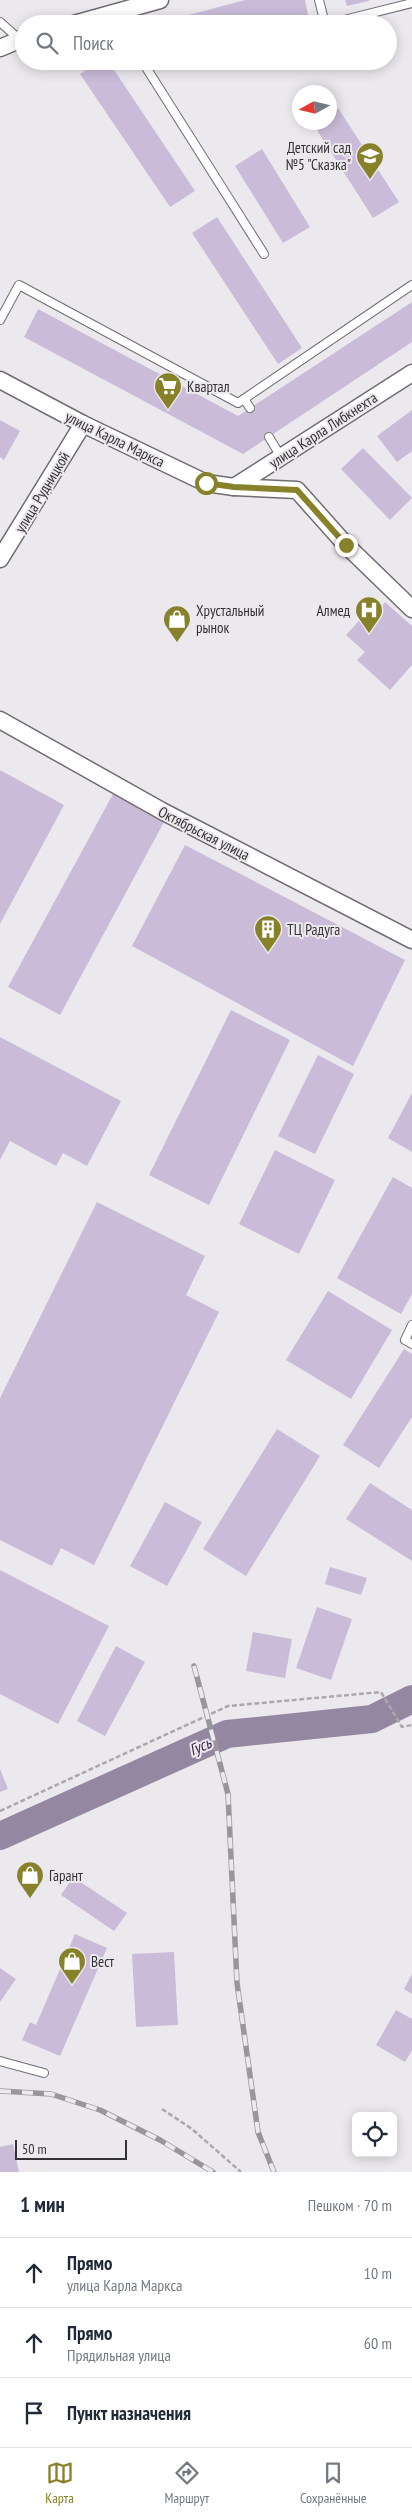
<!DOCTYPE html>
<html lang="ru">
<meta charset="utf-8">
<style>
:root{--surface:#fff;--page:#f6f6f7;--text:#1f2937;--muted:#747a83;--line:#e0e1e3;--accent:#87822a}
body{margin:0;font-family:"PT Sans Narrow",sans-serif;background:var(--page);color:var(--text)}
.controls{position:absolute;right:15px;bottom:15px;display:grid;overflow:hidden;border-radius:8px;box-shadow:0 2px 12px #0003}
.controls button{width:45px;height:45px;display:grid;place-items:center;padding:0;border:0;border-bottom:1px solid var(--line);background:var(--surface);color:var(--text);font:25px sans-serif}
.compass{position:absolute;left:292px;top:85px;width:45px;height:45px;border-radius:50%;background:var(--surface);box-shadow:0 2px 12px #0003;rotate:262deg}
.scale{position:absolute;left:15px;bottom:12px;width:112px;box-sizing:border-box;padding-left:5px;border:2px solid #333234;border-top:0;font-size:14px;line-height:18px;white-space:nowrap;color:#333234;-webkit-text-stroke:4px #ece9ee;paint-order:stroke}
.stop{position:absolute;width:15px;height:15px;margin:-11px;border:4px solid #87822a;border-radius:50%;background:#fff}
.stop.end{background:#87822a;border-color:#fff;box-shadow:0 1px 5px #0008}
.list{margin:0;padding:0;list-style:none}
h2{display:flex;justify-content:space-between;align-items:center;height:65px;margin:0;padding:0 20px;font-size:21px}
h2 small{font-size:16px;font-weight:400;color:var(--muted)}
.list li{display:grid;grid-template-columns:32px 1fr auto;gap:15px;align-items:center;box-sizing:border-box;height:70px;padding:0 20px;border-top:1px solid var(--line)}
.list b{display:block;font-size:19px;white-space:nowrap}
.list p{margin:0;font-size:16px;white-space:nowrap;color:var(--muted)}
.list em{font-size:16px;font-style:normal;color:var(--muted)}
.icon{flex:none;width:28px;height:28px;fill:none;stroke:currentColor;stroke-width:2;stroke-linecap:round;stroke-linejoin:round}
.map{position:relative;flex:none;width:412px;height:2172px;overflow:hidden}
.search{position:absolute;background:var(--surface);box-shadow:0 2px 12px #0003;left:15px;right:15px;top:15px;height:55px;display:flex;align-items:center;gap:12px;box-sizing:border-box;padding:0 18px;border-radius:28px;color:var(--muted);font-size:19px}
.sheet{height:275px;background:var(--surface)}
nav{display:flex;justify-content:space-around;align-items:center;box-sizing:border-box;height:70px;border-top:1px solid var(--line);background:var(--surface);font-size:14px;color:var(--muted)}
nav a{display:grid;justify-items:center;gap:2px}
nav .on{color:var(--accent)}
.map>svg:first-child{display:block}
.lines{fill:none;stroke-linecap:round;stroke-linejoin:round}
.river{stroke:#9487a2;stroke-width:28}
.building{fill:#cabcd9}
.lane-casing{stroke:#6f6d71;stroke-width:10}
.street-casing{stroke:#6f6d71;stroke-width:19}
.path{stroke:#aba8ac;stroke-width:2.5;stroke-dasharray:5 2.5;stroke-linecap:butt}
.lane{stroke:#fff;stroke-width:8}
.street{stroke:#fff;stroke-width:16}
.rail-casing{stroke:#98969a;stroke-width:5.5}
.rail{stroke:#ece9ee;stroke-width:4;stroke-dasharray:11;stroke-linecap:butt}
.route{stroke:#87822a;stroke-width:6}
.labels{text-anchor:middle;dominant-baseline:central;stroke-width:4;stroke-linejoin:round;paint-order:stroke}
.poi-label{font-size:15px;fill:#333234;stroke:#ece9ee;text-anchor:start}
.street-label{font-size:15px;fill:#333234;stroke:#ece9ee}
.water-label{font-size:16px;font-style:italic;fill:#39234b;stroke:#ece9ee}
</style>
<div class="map">
<svg width="412" height="2172" viewBox="0 0 412 2172">
<rect width="100%" height="100%" fill="#ece9ee"/>
<g class="lines">
<path class="river" d="M 0,1836 L 227,1734 L 372,1719 L 412,1699"/>
</g>
<g class="building">
<path d="M 245,0 L 305,0 L 308,15 L 274,24 L 155,24 Z"/>
<path d="M 345,0 L 369,0 L 369,1 L 347,6 Z"/>
<path d="M 99,61 L 108,61 L 195,191 L 170,207 L 80,74 Z"/>
<path d="M 338,108 L 399,202 L 373,218 L 313,124 L 330,122 L 330,113 Z"/>
<path d="M 262,149 L 310,227 L 283,243 L 235,166 Z"/>
<path d="M 217,217 L 302,348 L 278,364 L 192,233 Z"/>
<path d="M 412,302 L 412,342 L 243,454 L 24,337 L 38,309 L 238,416 Z"/>
<path d="M 412,410 L 412,451 L 397,462 L 377,436 Z"/>
<path d="M 0,420 L 20,431 L 4,460 L 0,457 Z"/>
<path d="M 363,448 L 412,498 L 390,520 L 341,469 Z"/>
<path d="M 377,601 L 382,606 L 385,602 L 412,626 L 412,665 L 390,690 L 357,660 L 365,652 L 346,635 Z"/>
<path d="M 0,770 L 64,805 L 0,924 Z"/>
<path d="M 113,794 L 164,822 L 60,1015 L 8,987 Z"/>
<path d="M 185,845 L 405,960 L 353,1066 L 132,946 Z"/>
<path d="M 231,1010 L 290,1040 L 209,1205 L 149,1175 Z"/>
<path d="M 0,1037 L 121,1101 L 87,1166 L 63,1153 L 56,1166 L 10,1141 L 0,1160 Z"/>
<path d="M 318,1055 L 354,1074 L 315,1154 L 278,1136 Z"/>
<path d="M 412,1093 L 412,1152 L 388,1138 Z"/>
<path d="M 275,1150 L 335,1180 L 299,1254 L 239,1224 Z"/>
<path d="M 393,1177 L 412,1188 L 412,1294 L 401,1314 L 337,1278 Z"/>
<path d="M 97,1202 L 205,1256 L 186,1295 L 219,1312 L 94,1565 L 61,1548 L 52,1566 L 0,1540 L 0,1398 Z"/>
<path d="M 328,1291 L 392,1330 L 351,1399 L 286,1360 Z"/>
<path d="M 404,1349 L 412,1354 L 412,1417 L 379,1468 L 343,1445 Z"/>
<path d="M 277,1429 L 320,1456 L 246,1576 L 203,1549 Z"/>
<path d="M 370,1483 L 412,1510 L 412,1561 L 346,1519 Z"/>
<path d="M 165,1502 L 202,1522 L 167,1586 L 130,1566 Z"/>
<path d="M 330,1567 L 367,1578 L 361,1595 L 325,1584 Z"/>
<path d="M 0,1570 L 109,1626 L 58,1724 L 0,1694 Z"/>
<path d="M 317,1607 L 352,1619 L 331,1680 L 296,1668 Z"/>
<path d="M 253,1632 L 292,1639 L 285,1678 L 246,1671 Z"/>
<path d="M 116,1646 L 145,1662 L 105,1736 L 77,1721 Z"/>
<path d="M 0,1769 L 8,1789 L 0,1792 Z"/>
<path d="M 73,1877 L 127,1913 L 114,1931 L 61,1895 Z"/>
<path d="M 75,1934 L 107,1948 L 60,2056 L 22,2040 L 30,2022 L 36,2025 Z"/>
<path d="M 174,1952 L 178,2025 L 136,2027 L 132,1954 Z"/>
<path d="M 0,1968 L 16,1979 L 0,2002 Z"/>
<path d="M 412,1974 L 412,1994 L 404,1989 Z"/>
<path d="M 396,2010 L 412,2019 L 412,2050 L 405,2062 L 376,2045 Z"/>
<path d="M 13,2144 L 19,2172 L 0,2172 L 0,2147 Z"/>
</g>
<g class="lines">
<g class="lane-casing">
<g id="lane">
<path d="M 319,0 L 325,24"/>
<path d="M 0,22 L 19,39"/>
<path d="M 328,24 L 412,3"/>
<path d="M 142,61 L 264,254"/>
<path d="M 146,67 L 170,61"/>
<path d="M 0,320 L 19,285 L 238,403 L 412,285"/>
<path d="M 244,399 L 250,408"/>
<path d="M 269,437 L 281,457"/>
<path d="M 412,1325 L 405,1340 L 412,1344"/>
<path d="M 0,2061 L 44,2073"/>
</g>
</g>
<g class="street-casing">
<g id="street">
<path d="M 74,24 L 160,0"/>
<path d="M 0,48 L 24,38"/>
<path d="M 0,380 L 83,424 L 206,483 L 234,487 L 297,490 L 346,545 L 412,609"/>
<path d="M 234,487 L 412,373"/>
<path d="M 0,559 L 83,424"/>
<path d="M 0,720 L 162,811 L 412,940"/>
</g>
</g>
<g class="path">
<path d="M 0,1811 L 228,1706 L 381,1692 L 402,1727 L 412,1725"/>
<path d="M 162,2109 L 192,2129 L 241,2172"/>
</g>
<use href="#lane" class="lane"/>
<use href="#street" class="street"/>
<g class="rail-casing">
<g id="rail">
<path d="M 194,1666 L 228,1794 L 237,1983 L 258,2132 L 274,2172"/>
<path d="M 0,2091 L 51,2094 L 100,2110 L 160,2140 L 213,2172"/>
</g>
</g>
<use href="#rail" class="rail"/>
</g>
<g class="lines">
<path class="route" d="M 206,483 L 234,487 L 297,490 L 346,545"/>
</g>
<defs>
<g id="school-pin" transform="scale(1.4375)"><path d="M0 17L-7.5 6A9.5 9.5 0 1 1 7.5 6Z" fill="#87822a" stroke="#ece9ee"/><path d="M0-5L7-2L0 1L-7-2ZM-4 1L0 2.5L4 1V4Q0 6-4 4Z" fill="#fff"/></g>
<g id="supermarket-pin" transform="scale(1.4375)"><path d="M0 17L-7.5 6A9.5 9.5 0 1 1 7.5 6Z" fill="#87822a" stroke="#ece9ee"/><path d="M-6-5.5h2.5l.6 2H6L4.5 2H-2.5L-4.4-4H-6ZM-1.5 3.2a1.3 1.3 0 1 0 .1 0ZM3 3.2a1.3 1.3 0 1 0 .1 0Z" fill="#fff"/></g>
<g id="hospital-pin" transform="scale(1.4375)"><path d="M0 17L-7.5 6A9.5 9.5 0 1 1 7.5 6Z" fill="#87822a" stroke="#ece9ee"/><path d="M-5-5h3v3.5h4V-5h3V5h-3V1.5h-4V5h-3Z" fill="#fff"/></g>
<g id="shop-pin" transform="scale(1.4375)"><path d="M0 17L-7.5 6A9.5 9.5 0 1 1 7.5 6Z" fill="#87822a" stroke="#ece9ee"/><path d="M-5-2.5h2.3a2.7 3.5 0 0 1 5.4 0H5L5.5 6h-11ZM-1.5-2.5h3a1.5 2.3 0 0 0-3 0Z" fill="#fff"/></g>
<g id="building-pin" transform="scale(1.4375)"><path d="M0 17L-7.5 6A9.5 9.5 0 1 1 7.5 6Z" fill="#87822a" stroke="#ece9ee"/><path d="M-4-6H4V6H1V3H-1V6H-4ZM-2.5-4.3h1.7v1.8h-1.7ZM.8-4.3h1.7v1.8H.8ZM-2.5-1h1.7V.8h-1.7ZM.8-1h1.7V.8H.8Z" fill="#fff"/></g>
</defs>
<g fill-rule="evenodd">
<use href="#school-pin" x="370" y="156"/>
<use href="#supermarket-pin" x="168" y="386"/>
<use href="#hospital-pin" x="369" y="610"/>
<use href="#shop-pin" x="177" y="619"/>
<use href="#building-pin" x="268" y="929"/>
<use href="#shop-pin" x="30" y="1875"/>
<use href="#shop-pin" x="72" y="1961"/>
</g>
<g class="labels">
<g class="poi-label">
<text x="351" y="147" text-anchor="end">Детский сад<tspan x="351" dy="17">№5 "Сказка"</tspan></text>
<text x="187" y="386">Квартал</text>
<text x="196" y="610">Хрустальный<tspan x="196" dy="17">рынок</tspan></text>
<text x="350" y="610" text-anchor="end">Алмед</text>
<text x="287" y="929">ТЦ Радуга</text>
<text x="49" y="1875">Гарант</text>
<text x="91" y="1961">Вест</text>
</g>
<g class="street-label">
<text transform="translate(323 430) rotate(-33)">улица Карла Либкнехта</text>
<text transform="translate(115 439) rotate(26)">улица Карла Маркса</text>
<text transform="translate(42 492) rotate(-59)">улица Рудницкой</text>
<text transform="translate(204 833) rotate(27)">Октябрьская улица</text>
</g>
<g class="water-label">
<text transform="translate(200 1746) rotate(-24)">Гусь</text>
</g>
</g>
</svg>
<div class="controls">
<button><svg class="icon" aria-label="locate" viewBox="0 0 24 24"><circle cx="12" cy="12" r="6"/><path d="M12 2v4M12 18v4M2 12h4M18 12h4"/></svg></button>
</div>
<svg class="compass" viewBox="-18 -18 36 36"><path d="M0-13l5 13h-10z" fill="#e53935"/><path d="M0 13l5-13h-10z" fill="#747a83"/></svg>
<div class="scale">50 m</div>
<div class="stop" style="left:206px;top:483px"></div>
<div class="stop end" style="left:346px;top:545px"></div>
<div class="search"><svg class="icon" aria-label="search" viewBox="0 0 24 24"><circle cx="10" cy="10" r="6"/><path d="M15 15l6 6"/></svg>Поиск</div>
</div>
<section class="sheet">
<h2>1 мин<small>Пешком · 70 m</small></h2>
<ul class="list">
<li><svg class="icon" aria-label="ahead" viewBox="0 0 24 24"><path d="M12 20V5M6 11l6-6 6 6"/></svg><div><b>Прямо</b><p>улица Карла Маркса</p></div><em>10 m</em></li>
<li><svg class="icon" aria-label="ahead" viewBox="0 0 24 24"><path d="M12 20V5M6 11l6-6 6 6"/></svg><div><b>Прямо</b><p>Прядильная улица</p></div><em>60 m</em></li>
<li><svg class="icon" aria-label="arrive" viewBox="0 0 24 24"><path d="M6 21V4h12l-3 4 3 4H6"/></svg><div><b>Пункт назначения</b></div></li>
</ul>
</section>
<nav>
<a class="on"><svg class="icon" aria-label="map" viewBox="0 0 24 24"><path d="M3 6l6-2 6 2 6-2v14l-6 2-6-2-6 2zM9 4v14M15 6v14"/></svg>Карта</a>
<a><svg class="icon" aria-label="directions" viewBox="0 0 24 24"><path d="M12 3l9 9-9 9-9-9zM9 14v-3h6M13 9l2 2-2 2"/></svg>Маршрут</a>
<a><svg class="icon" aria-label="saved" viewBox="0 0 24 24"><path d="M7 4h10v16l-5-4-5 4z"/></svg>Сохранённые</a>
</nav>
